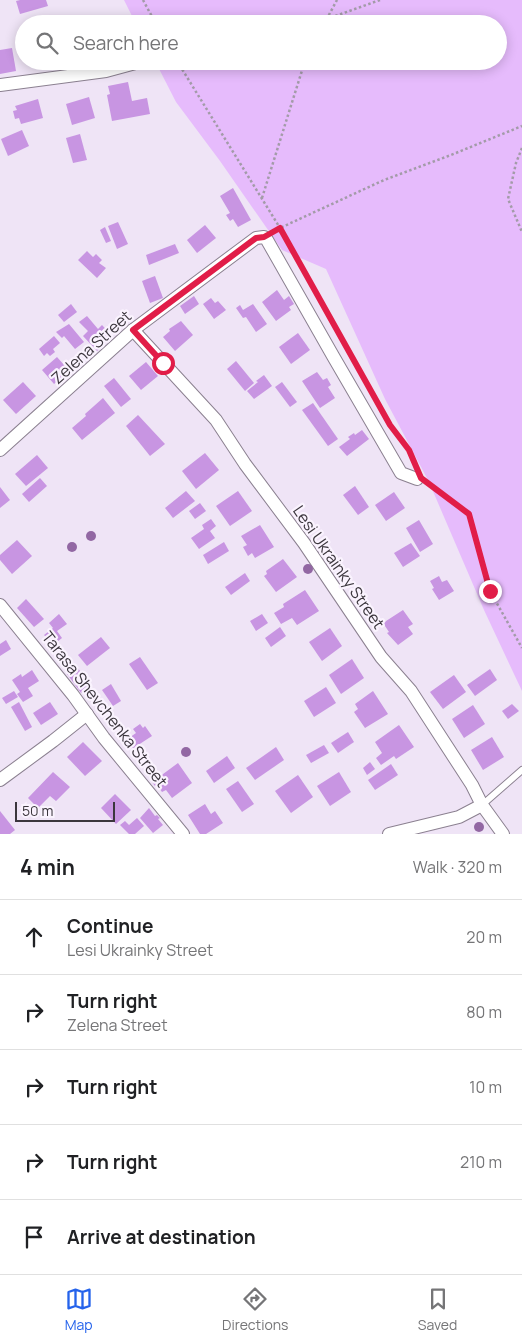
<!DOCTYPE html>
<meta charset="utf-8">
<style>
:root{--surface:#fff;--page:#f2f2f2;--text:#202124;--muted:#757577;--line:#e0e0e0;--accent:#2563eb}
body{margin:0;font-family:Manrope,sans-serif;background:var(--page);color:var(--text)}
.scale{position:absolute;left:15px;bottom:12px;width:100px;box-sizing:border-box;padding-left:5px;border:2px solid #3b363d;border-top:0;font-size:14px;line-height:18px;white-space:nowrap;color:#3b363d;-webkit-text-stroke:4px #faf3fe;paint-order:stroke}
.stop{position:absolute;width:15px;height:15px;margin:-11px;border:4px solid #e11d48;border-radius:50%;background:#fff}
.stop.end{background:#e11d48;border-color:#fff;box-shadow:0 1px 5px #0008}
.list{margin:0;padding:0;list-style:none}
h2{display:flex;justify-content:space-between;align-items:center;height:65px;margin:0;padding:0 20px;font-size:21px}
h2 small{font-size:16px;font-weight:400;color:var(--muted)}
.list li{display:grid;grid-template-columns:32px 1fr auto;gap:15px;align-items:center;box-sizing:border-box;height:75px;padding:0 20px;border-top:1px solid var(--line)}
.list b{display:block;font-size:19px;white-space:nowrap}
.list p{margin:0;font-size:16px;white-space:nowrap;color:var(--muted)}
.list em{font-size:16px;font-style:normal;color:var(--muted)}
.icon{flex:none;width:28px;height:28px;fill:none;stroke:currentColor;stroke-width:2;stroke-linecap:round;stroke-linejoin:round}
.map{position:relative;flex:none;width:522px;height:834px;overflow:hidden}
.search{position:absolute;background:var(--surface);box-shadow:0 2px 12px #0003;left:15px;right:15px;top:15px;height:55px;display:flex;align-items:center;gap:12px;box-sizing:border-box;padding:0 18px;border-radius:28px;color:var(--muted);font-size:19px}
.sheet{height:440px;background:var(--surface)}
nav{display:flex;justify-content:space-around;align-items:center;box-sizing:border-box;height:70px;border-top:1px solid var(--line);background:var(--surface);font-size:14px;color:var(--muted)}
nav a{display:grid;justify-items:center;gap:2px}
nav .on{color:var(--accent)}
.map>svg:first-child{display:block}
.green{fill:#e6bbfc}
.building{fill:#c895e2}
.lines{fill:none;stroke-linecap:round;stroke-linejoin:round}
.service-casing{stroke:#8b8090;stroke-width:8}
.minor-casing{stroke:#8b8090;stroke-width:14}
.path{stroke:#a39ba8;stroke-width:2.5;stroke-dasharray:2.5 2.5;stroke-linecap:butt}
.service{stroke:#fff;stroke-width:6}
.minor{stroke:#fff;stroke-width:12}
.tree{fill:#9267a3}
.route{stroke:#e11d48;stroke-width:6}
.labels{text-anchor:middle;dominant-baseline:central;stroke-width:4.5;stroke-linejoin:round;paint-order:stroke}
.street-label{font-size:16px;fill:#3b363d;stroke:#faf3fe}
</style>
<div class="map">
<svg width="522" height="834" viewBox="0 0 522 834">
<rect width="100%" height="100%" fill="#efe4f6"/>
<path class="green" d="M 124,0 L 522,0 L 522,691 L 484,610 L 429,482 L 385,399 L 326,269 L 282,250 L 220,161 L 176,102 L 155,61 L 498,61 L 498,24 L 136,24 Z"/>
<g class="building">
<path d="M 20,0 L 46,0 L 48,6 L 20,14 L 16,1 Z"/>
<path d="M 12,48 L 16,71 L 0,74 L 0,50 Z"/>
<path d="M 128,82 L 132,101 L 147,98 L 150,114 L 112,121 L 107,95 L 110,94 L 108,86 Z"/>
<path d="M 89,97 L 95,118 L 72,125 L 66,104 Z"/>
<path d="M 38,99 L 43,118 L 21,124 L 19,118 L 15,119 L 13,111 L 17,110 L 15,106 Z"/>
<path d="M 22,130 L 29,146 L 8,156 L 1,139 Z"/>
<path d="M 80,134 L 87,160 L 73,163 L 66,138 Z"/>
<path d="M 233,188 L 251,220 L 238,227 L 233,219 L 230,221 L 226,215 L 230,213 L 220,196 Z"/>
<path d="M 118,222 L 128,244 L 117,249 L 108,226 Z"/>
<path d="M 205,225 L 216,238 L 197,253 L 187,240 Z"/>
<path d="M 105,227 L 111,241 L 106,243 L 100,230 Z"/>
<path d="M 175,244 L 179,253 L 149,265 L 146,255 Z"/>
<path d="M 87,251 L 93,257 L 96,254 L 102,260 L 99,263 L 106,268 L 97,278 L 78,260 Z"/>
<path d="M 155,276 L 163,298 L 150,303 L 142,281 Z"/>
<path d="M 277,290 L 284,300 L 289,296 L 294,304 L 289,307 L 291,310 L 276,321 L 262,302 Z"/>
<path d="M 194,296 L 199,304 L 185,314 L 180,306 Z"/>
<path d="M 211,298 L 215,303 L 218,301 L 226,310 L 214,319 L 203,304 Z"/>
<path d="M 71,304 L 77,312 L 64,322 L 58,315 Z"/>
<path d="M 253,304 L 267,324 L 256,332 L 246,317 L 243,318 L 236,308 L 240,305 L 243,310 Z"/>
<path d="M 87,316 L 98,329 L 102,325 L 112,336 L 97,351 L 83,336 L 88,331 L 79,322 Z"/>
<path d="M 181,321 L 193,335 L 175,351 L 163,337 L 170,331 L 169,329 Z"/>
<path d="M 69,324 L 84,342 L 75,349 L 64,336 L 62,338 L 56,332 Z"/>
<path d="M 298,333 L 310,350 L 291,364 L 279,347 Z"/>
<path d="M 54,336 L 60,343 L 53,349 L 55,352 L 50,356 L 47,353 L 44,356 L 39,349 Z"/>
<path d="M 57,357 L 65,366 L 58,372 L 62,377 L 54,384 L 42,370 Z"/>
<path d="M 236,361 L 254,383 L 245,391 L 227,369 Z"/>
<path d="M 146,362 L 158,376 L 141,390 L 129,376 Z"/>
<path d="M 317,372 L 323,380 L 327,378 L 331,385 L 328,387 L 335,398 L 320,408 L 302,381 Z"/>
<path d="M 264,375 L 272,386 L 254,399 L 247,391 L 258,382 L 256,381 Z"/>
<path d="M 114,378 L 131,399 L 121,407 L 104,386 Z"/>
<path d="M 23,382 L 36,396 L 16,414 L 3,400 Z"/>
<path d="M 282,382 L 297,402 L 290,407 L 275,387 Z"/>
<path d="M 103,398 L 115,413 L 82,440 L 72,428 L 86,416 L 85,414 Z"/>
<path d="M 313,403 L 338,439 L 328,446 L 302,410 Z"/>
<path d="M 138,415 L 165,444 L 150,456 L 126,426 Z"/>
<path d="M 362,430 L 369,439 L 347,456 L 339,447 L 350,439 L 348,437 L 354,433 L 355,435 Z"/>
<path d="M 205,453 L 219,470 L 196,489 L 182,471 Z"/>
<path d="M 37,455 L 48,468 L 26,486 L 15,474 Z"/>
<path d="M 40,478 L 47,486 L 29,502 L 22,494 Z"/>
<path d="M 355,486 L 369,507 L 358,515 L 343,495 Z"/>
<path d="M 0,487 L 10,500 L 0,508 Z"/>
<path d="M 186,491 L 195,501 L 173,518 L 165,508 Z"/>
<path d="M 238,491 L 252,511 L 230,526 L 216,506 Z"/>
<path d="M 394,492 L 405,508 L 386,521 L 375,505 Z"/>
<path d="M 200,503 L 206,511 L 195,519 L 189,511 Z"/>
<path d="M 211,519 L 216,526 L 210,531 L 215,538 L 199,549 L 191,538 L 204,529 L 202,525 Z"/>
<path d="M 419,520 L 433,544 L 420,552 L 406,528 Z"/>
<path d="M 260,525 L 274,547 L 255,558 L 252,553 L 248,556 L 243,547 L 247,545 L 241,536 Z"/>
<path d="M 17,540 L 32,556 L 12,574 L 0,560 L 0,555 Z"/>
<path d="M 224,542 L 229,551 L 208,564 L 203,555 Z"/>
<path d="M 411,543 L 420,556 L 403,567 L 394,553 Z"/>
<path d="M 283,559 L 297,577 L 276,592 L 264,576 L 267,574 L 266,571 Z"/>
<path d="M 245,573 L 250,581 L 231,595 L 225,587 Z"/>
<path d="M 439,576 L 442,582 L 447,580 L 454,591 L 439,600 L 432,589 L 434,588 L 430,581 Z"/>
<path d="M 305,590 L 319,611 L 297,625 L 292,618 L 281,624 L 274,613 L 284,607 L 283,604 Z"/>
<path d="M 26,599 L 44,619 L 34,627 L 17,608 Z"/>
<path d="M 403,610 L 413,624 L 408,627 L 413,634 L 398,645 L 387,633 L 389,632 L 383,623 Z"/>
<path d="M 59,614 L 67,624 L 57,631 L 62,638 L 53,645 L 44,635 L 53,628 L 49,623 Z"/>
<path d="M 262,614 L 268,623 L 256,631 L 250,621 Z"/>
<path d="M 280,627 L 286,636 L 271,647 L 265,638 Z"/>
<path d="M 330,628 L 342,646 L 322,661 L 309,642 Z"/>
<path d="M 101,637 L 110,648 L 87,666 L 78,655 Z"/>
<path d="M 6,640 L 11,649 L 0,656 L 0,644 Z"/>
<path d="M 140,657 L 158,683 L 147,690 L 129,664 Z"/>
<path d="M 352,659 L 364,678 L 341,694 L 329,675 Z"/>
<path d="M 77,667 L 91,685 L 81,693 L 67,674 Z"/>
<path d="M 490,669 L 497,680 L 475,696 L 467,685 Z"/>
<path d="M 32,670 L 39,681 L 28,688 L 33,696 L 23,702 L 17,694 L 20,692 L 12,680 L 21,674 L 22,677 Z"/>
<path d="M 454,675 L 466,692 L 443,709 L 430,692 Z"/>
<path d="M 111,684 L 121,701 L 113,706 L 102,690 Z"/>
<path d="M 326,687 L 336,703 L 314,717 L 304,701 Z"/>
<path d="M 14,691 L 18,697 L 6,704 L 2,698 Z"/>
<path d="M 373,691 L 388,714 L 365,728 L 354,712 L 358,709 L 355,704 Z"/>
<path d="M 19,702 L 32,727 L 25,731 L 11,707 Z"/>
<path d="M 50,702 L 58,714 L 41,725 L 33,713 Z"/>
<path d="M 512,704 L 519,711 L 508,719 L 502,711 Z"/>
<path d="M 473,705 L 485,724 L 464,738 L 452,719 Z"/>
<path d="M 140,724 L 143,728 L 145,726 L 152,736 L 132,749 L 126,740 L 136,733 L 133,729 Z"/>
<path d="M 399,725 L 414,747 L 396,759 L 394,756 L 381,765 L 376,758 L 382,753 L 375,742 Z"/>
<path d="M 348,732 L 354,742 L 338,753 L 331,743 Z"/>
<path d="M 492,737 L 504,757 L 483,770 L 471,750 Z"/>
<path d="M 83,742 L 102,761 L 85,776 L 67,757 Z"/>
<path d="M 324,745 L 329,753 L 311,763 L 306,755 Z"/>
<path d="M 276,747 L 284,760 L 255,780 L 246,768 Z"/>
<path d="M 227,756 L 235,768 L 214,783 L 206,771 Z"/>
<path d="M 370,762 L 375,769 L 367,775 L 363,768 Z"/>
<path d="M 178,763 L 192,783 L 172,798 L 166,790 L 162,792 L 157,785 L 155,786 L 151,781 L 154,779 L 153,776 L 157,773 L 159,777 Z"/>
<path d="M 391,764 L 398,775 L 375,790 L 368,780 Z"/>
<path d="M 53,772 L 70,787 L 56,801 L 50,796 L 38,808 L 28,798 Z"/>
<path d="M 339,772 L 351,792 L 330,806 L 317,786 Z"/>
<path d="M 298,775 L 313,797 L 291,813 L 275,791 Z"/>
<path d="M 238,781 L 254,804 L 242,812 L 226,789 Z"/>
<path d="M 115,794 L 131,810 L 116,824 L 101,808 Z"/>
<path d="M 205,804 L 211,814 L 215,811 L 223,823 L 206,834 L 200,834 L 188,815 Z"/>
<path d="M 149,808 L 155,816 L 157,815 L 160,818 L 158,819 L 163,825 L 153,833 L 140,818 Z"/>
<path d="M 0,811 L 15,830 L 10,834 L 0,834 Z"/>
<path d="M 137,818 L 144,826 L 135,834 L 129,834 L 120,825 L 125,821 L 129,825 Z"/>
</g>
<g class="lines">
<g class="service-casing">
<path id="service" d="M 482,805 L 522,770"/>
</g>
<g class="minor-casing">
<g id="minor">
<path d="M 0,85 L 106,71 L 143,61"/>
<path d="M 133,330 L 216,420 L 245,464 L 304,543 L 381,657 L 411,691 L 472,785 L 482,805 L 503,834"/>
<path d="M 0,450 L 133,330 L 256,238 L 264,237 L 267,240 L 333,356 L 401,473 L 417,479"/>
<path d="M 0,605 L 73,695 L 104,738 L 183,834"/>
<path d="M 0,780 L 53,741 L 87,714"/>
<path d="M 389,834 L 459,817 L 482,805"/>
</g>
</g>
<g class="path">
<path d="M 143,0 L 156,24"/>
<path d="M 317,24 L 327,19 L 380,0"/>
<path d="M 324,24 L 337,0"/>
<path d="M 177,61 L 280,228 L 274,231"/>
<path d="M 178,64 L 225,64 L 231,61"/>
<path d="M 522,148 L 516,163 L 508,199 L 522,232"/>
<path d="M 262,198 L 305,61"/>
<path d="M 416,465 L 409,450 L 390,425 L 280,228 L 384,180 L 451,155 L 522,126"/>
<path d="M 428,484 L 469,514 L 490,591 L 522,648"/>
</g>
<use href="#service" class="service"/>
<use href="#minor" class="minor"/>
</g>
<g class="tree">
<circle cx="91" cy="536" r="5"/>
<circle cx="72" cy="547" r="5"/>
<circle cx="308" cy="569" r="5"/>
<circle cx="186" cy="752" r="5"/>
<circle cx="479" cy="827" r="5"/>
</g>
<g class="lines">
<path class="route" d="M 163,363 L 133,330 L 256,238 L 264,237 L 280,228 L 390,425 L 409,450 L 421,478 L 469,514 L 490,591"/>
</g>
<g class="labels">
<g class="street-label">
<text transform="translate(91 347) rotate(-42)">Zelena Street</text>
<text transform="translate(339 567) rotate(55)">Lesi Ukrainky Street</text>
<text transform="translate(105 709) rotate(52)">Tarasa Shevchenka Street</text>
</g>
</g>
</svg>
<div class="scale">50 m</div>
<div class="stop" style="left:163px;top:363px"></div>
<div class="stop end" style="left:490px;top:591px"></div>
<div class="search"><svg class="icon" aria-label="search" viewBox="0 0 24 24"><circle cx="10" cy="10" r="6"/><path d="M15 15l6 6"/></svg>Search here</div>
</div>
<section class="sheet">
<h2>4 min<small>Walk · 320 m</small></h2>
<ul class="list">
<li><svg class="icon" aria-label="ahead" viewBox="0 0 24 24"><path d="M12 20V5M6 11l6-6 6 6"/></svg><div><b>Continue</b><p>Lesi Ukrainky Street</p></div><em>20 m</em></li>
<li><svg class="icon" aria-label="right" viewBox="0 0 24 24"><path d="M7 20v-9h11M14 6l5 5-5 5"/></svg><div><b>Turn right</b><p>Zelena Street</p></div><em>80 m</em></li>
<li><svg class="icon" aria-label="right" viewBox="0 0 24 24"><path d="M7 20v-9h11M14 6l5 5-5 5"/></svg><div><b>Turn right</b></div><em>10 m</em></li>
<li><svg class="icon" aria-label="right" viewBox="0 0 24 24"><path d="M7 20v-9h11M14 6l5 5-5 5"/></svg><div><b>Turn right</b></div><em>210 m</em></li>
<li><svg class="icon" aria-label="arrive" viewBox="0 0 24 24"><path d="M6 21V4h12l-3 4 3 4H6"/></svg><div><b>Arrive at destination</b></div></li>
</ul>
</section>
<nav>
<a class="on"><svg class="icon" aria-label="map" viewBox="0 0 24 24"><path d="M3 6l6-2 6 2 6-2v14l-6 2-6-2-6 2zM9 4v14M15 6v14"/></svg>Map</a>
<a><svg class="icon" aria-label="directions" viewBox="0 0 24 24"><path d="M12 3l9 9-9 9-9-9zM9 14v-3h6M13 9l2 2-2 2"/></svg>Directions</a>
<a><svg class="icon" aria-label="saved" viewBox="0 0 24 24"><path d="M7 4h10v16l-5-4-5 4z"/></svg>Saved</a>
</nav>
